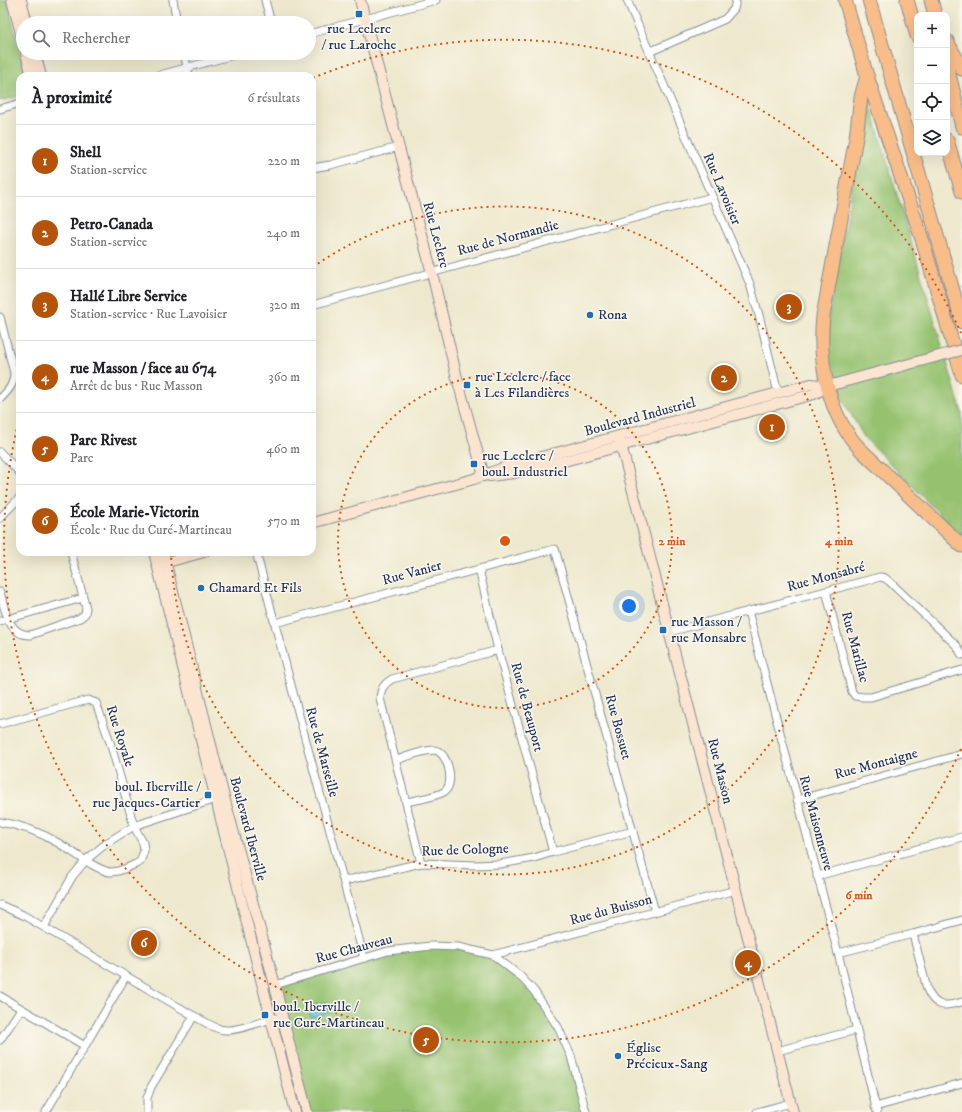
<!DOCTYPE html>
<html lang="fr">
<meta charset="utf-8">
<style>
:root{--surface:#fff;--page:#f2f2f2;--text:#202124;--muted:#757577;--line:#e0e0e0;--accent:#b45309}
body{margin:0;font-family:"IM FELL DW Pica",serif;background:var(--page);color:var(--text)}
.controls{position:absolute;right:12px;top:12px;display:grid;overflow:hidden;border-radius:8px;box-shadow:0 4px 16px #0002}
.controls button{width:36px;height:36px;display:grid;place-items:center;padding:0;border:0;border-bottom:1px solid var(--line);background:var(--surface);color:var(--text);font:20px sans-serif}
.you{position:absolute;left:629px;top:606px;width:14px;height:14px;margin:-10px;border:3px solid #fff;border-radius:50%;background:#1a73e8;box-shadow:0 0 0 6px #1a73e833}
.badge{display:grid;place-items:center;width:26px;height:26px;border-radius:50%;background:var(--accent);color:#fff;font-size:13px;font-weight:700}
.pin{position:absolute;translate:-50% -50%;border:2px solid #fff;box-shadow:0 1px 4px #0006}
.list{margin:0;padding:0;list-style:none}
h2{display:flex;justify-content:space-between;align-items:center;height:52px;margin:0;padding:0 16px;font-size:17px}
h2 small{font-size:13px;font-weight:400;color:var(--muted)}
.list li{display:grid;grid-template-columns:26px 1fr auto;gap:12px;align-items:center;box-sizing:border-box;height:72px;padding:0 16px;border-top:1px solid var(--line)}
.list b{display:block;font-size:15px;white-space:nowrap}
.list p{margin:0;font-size:13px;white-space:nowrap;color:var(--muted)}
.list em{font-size:13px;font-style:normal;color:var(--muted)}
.icon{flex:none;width:22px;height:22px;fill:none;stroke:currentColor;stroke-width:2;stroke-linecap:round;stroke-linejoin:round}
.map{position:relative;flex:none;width:962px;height:1112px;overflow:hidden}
.search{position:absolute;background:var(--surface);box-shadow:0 4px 16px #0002;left:16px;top:16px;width:300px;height:44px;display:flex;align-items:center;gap:10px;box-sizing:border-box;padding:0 14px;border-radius:22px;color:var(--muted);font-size:15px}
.panel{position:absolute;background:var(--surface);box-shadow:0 4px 16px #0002;left:16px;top:72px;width:300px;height:484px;border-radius:12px}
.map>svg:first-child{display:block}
.green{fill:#96c270;stroke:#587867}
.water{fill:#60c7dd;stroke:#3e7b9e}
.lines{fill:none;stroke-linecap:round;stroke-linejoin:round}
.street-casing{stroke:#848c96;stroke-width:9}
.secondary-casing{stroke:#848c96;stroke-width:12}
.highway-casing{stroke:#848c96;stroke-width:15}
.street{stroke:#fff;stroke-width:7}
.secondary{stroke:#fce5d0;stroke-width:10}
.highway{stroke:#f8bd89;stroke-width:13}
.secondary-bridge-casing{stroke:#848c96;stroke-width:12;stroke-linecap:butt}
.secondary-bridge{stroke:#fce5d0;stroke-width:10}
.ring{fill:none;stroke:#de5710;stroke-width:2;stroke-dasharray:2 4}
.poi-dot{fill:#1f6fb2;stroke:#fbf7ec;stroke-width:1.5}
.labels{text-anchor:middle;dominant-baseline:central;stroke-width:3;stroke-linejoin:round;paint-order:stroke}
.poi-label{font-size:14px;fill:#1b2f5e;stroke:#fbf7ec;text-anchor:start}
.street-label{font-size:14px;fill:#1b2f5e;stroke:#fbf7ec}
.centre{fill:#de5710;stroke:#fbf7ec;stroke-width:2}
.ring-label{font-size:12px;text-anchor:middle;font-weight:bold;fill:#de5710;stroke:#fbf7ec;stroke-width:3;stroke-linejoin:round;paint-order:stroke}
</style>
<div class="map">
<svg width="962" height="1112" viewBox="0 0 962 1112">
<rect width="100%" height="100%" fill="#fbf7ec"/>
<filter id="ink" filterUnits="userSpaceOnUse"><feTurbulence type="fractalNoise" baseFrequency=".025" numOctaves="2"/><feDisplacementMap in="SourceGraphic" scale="8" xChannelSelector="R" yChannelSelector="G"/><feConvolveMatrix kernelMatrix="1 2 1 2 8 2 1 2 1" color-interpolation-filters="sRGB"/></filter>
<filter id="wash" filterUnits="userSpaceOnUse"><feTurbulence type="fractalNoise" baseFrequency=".012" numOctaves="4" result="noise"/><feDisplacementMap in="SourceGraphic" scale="16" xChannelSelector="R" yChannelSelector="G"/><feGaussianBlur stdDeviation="0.9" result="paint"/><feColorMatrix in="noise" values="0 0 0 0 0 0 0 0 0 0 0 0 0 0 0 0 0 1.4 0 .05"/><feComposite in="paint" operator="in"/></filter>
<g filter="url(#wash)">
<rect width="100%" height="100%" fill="#eee9ce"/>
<g class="green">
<path d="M 0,0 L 7,0 L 26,76 L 20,76 L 20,96 L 0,101 Z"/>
<path d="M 868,97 L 962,413 L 962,537 L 864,437 L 840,395 L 829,366 L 827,342 L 828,319 Z"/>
<path d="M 431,945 L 482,952 L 503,963 L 532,990 L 557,1026 L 586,1112 L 307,1112 L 275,985 L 389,951 Z"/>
</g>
<path class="water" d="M 327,1002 L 330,1012 L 311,1017 L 308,1007 Z"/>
</g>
<g filter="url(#ink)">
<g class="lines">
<g class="street-casing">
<g id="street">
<path d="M 173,0 L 177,23"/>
<path d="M 265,0 L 271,23"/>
<path d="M 627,0 L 750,284 L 760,319 L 778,393"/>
<path d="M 309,34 L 436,0"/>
<path d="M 649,52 L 725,19 L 734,9 L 736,0"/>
<path d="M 184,53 L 189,76"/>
<path d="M 156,76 L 241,53"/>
<path d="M 0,109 L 20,103"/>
<path d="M 312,168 L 330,165 L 399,147"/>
<path d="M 312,305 L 712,197"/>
<path d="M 0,317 L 14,373 C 14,385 8,391 0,399"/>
<path d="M 0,452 L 20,473"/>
<path d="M 0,518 L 20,497"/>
<path d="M 256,552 L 296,704 L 364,958"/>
<path d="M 479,569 L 498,650 L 553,852"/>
<path d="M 826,591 L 852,692 L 855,696 L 863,697 L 871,697 L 962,670"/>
<path d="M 0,592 C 5,610 8,635 30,635 L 80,618 L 85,614 L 86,608 L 71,552"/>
<path d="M 748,611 L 838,953 L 877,1112"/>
<path d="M 0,621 L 83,598"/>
<path d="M 275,623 L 555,549 L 655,912"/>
<path d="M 669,632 L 880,577 L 885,578 L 890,582 L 957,646 L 962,655"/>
<path d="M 0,724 L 88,700 L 96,703 L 110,742 L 134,826 L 143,843 L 144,851 L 140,862 C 131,866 121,872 111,872 C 99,872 72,851 60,844 C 42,833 21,825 0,822"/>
<path d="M 396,760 C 406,757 423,750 434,750 C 448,751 455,783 445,791 C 440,796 415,800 407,802"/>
<path d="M 797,800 L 962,754"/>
<path d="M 421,863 L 380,698 C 381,688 384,684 392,679 L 498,650"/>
<path d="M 817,876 L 962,837"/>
<path d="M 344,881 L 421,863 L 475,865 L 500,864 L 534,858 L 553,852 L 633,831"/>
<path d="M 0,905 L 23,915 L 194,1016 C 204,1021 216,1030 226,1030 C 239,1031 262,1021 275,1018"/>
<path d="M 44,927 L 72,877 L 86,860 L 108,842 L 134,826 L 219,798"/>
<path d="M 913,934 L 927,989 C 935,1008 944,1007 962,1002"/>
<path d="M 838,953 L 913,934 L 962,920"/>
<path d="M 493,955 L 736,890"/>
<path d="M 275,985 L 388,951 L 431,946 L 458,947 L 493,955 L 520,976 L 534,991 L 558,1027 L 571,1056 L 586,1112"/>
<path d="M 0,996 L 85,1046"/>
<path d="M 0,1040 L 21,1009"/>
<path d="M 777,1051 L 856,1030"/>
<path d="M 875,1107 L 962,1083"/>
<path d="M 46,1112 L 126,976"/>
<path d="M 147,1112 L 147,1098 L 151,1087 L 194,1016"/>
<path d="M 757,1112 L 791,1103"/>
</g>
</g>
<g class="secondary-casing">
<g id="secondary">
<path d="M 12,0 L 23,41"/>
<path d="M 21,0 L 27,23"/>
<path d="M 360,0 L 432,273 L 457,378 L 484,476"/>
<path d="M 26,53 L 32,76"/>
<path d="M 35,53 L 41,76"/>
<path d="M 619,437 L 793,1112"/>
<path d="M 490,476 L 514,473 L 568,460 L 814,394 L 828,386 L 935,357"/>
<path d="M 312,523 L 474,479 L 508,466 L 811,384 L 828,386"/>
<path d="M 154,552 L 271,1019 L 295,1112"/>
<path d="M 163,552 L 224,797 L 275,985 L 282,1016 L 307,1112"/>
<path d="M 160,564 L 204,552"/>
</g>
</g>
<g class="highway-casing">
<g id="highway">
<path d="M 845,0 L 867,76 L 922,239 L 962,375"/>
<path d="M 869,0 L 962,322"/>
<path d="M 907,0 L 917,36"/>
<path d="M 931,0 L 935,15"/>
<path d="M 947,41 L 962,69"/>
<path d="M 947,66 L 962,127"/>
<path d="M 867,76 L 861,97 L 856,138 L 823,316 C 818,362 828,416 861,450 L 962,546"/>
<path d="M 947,140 L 962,192"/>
</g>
</g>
<use href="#street" class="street"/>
<use href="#secondary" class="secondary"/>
<use href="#highway" class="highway"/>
<g class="secondary-bridge-casing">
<path id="secondary-bridge" d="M 935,357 L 962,350"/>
</g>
<use href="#secondary-bridge" class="secondary-bridge"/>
</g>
</g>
<g class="ring">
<circle cx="505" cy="541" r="167"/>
<path d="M313 267A334 334 0 1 1 171 553"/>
<path d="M961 749A501 501 0 0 1 20 416M313 78A501 501 0 0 1 961 333"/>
</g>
<g class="poi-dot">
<rect x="355" y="10" width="8" height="8" rx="2"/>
<circle cx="590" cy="315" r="4"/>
<rect x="463" y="381" width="8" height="8" rx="2"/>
<rect x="470" y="460" width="8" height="8" rx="2"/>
<circle cx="201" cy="588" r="4"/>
<rect x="659" y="626" width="8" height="8" rx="2"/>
<rect x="204" y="791" width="8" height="8" rx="2"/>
<rect x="261" y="1011" width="8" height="8" rx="2"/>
<circle cx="618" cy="1056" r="4"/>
</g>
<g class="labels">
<g class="poi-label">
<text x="359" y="29" text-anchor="middle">rue Leclerc<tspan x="359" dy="16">/ rue Laroche</tspan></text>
<text x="598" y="315">Rona</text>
<text x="475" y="377">rue Leclerc / face<tspan x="475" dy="16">à Les Filandières</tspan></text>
<text x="482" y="456">rue Leclerc /<tspan x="482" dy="16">boul. Industriel</tspan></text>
<text x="209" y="588">Chamard Et Fils</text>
<text x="671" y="622">rue Masson /<tspan x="671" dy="16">rue Monsabre</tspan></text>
<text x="200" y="787" text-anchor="end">boul. Iberville /<tspan x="200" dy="16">rue Jacques-Cartier</tspan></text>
<text x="273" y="1007">boul. Iberville /<tspan x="273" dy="16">rue Curé-Martineau</tspan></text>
<text x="626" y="1048">Église<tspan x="626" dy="16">Précieux-Sang</tspan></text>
</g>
<g class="street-label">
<text transform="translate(722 189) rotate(67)">Rue Lavoisier</text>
<text transform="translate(436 235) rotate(75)">Rue Leclerc</text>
<text transform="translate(508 238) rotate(-15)">Rue de Normandie</text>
<text transform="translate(640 417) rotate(-15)">Boulevard Industriel</text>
<text transform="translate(412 573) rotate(-15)">Rue Vanier</text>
<text transform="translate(826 577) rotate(-15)">Rue Monsabré</text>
<text transform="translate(855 647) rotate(75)">Rue Marillac</text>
<text transform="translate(527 707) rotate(75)">Rue de Beauport</text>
<text transform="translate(618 727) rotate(75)">Rue Bossuet</text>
<text transform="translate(120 736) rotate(72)">Rue Royale</text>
<text transform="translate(322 752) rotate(75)">Rue de Marseille</text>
<text transform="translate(876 764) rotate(-15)">Rue Montaigne</text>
<text transform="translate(720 771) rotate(76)">Rue Masson</text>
<text transform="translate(816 823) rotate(75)">Rue Maisonneuve</text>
<text transform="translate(248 829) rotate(75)">Boulevard Iberville</text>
<text transform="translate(465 850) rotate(-2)">Rue de Cologne</text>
<text transform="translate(611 910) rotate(-15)">Rue du Buisson</text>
<text transform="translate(354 949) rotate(-15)">Rue Chauveau</text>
</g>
</g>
<circle cx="505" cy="541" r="6" class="centre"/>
<g class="ring-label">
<text x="672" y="545">2 min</text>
<text x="839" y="545">4 min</text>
<text x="859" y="899">6 min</text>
</g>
</svg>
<div class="controls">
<button>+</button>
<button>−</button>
<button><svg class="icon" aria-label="locate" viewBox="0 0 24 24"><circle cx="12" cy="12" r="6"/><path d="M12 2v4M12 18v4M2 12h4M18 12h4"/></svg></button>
<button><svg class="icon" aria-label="layers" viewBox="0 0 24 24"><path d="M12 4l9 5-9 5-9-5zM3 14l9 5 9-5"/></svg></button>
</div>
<div class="you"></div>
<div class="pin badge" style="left:772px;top:427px">1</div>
<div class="pin badge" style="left:724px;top:378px">2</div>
<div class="pin badge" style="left:789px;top:307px">3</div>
<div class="pin badge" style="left:748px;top:963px">4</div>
<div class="pin badge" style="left:426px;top:1040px">5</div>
<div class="pin badge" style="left:144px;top:943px">6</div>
<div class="search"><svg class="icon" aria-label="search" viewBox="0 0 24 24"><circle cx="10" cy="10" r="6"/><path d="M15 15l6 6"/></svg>Rechercher</div>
<section class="panel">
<h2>À proximité<small>6 résultats</small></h2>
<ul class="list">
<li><span class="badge">1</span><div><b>Shell</b><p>Station-service</p></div><em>220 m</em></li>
<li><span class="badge">2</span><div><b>Petro-Canada</b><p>Station-service</p></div><em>240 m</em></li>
<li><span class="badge">3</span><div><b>Hallé Libre Service</b><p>Station-service · Rue Lavoisier</p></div><em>320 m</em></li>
<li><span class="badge">4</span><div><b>rue Masson / face au 674</b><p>Arrêt de bus · Rue Masson</p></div><em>360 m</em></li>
<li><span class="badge">5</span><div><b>Parc Rivest</b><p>Parc</p></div><em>460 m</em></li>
<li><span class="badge">6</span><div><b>École Marie-Victorin</b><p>École · Rue du Curé-Martineau</p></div><em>570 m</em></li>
</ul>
</section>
</div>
